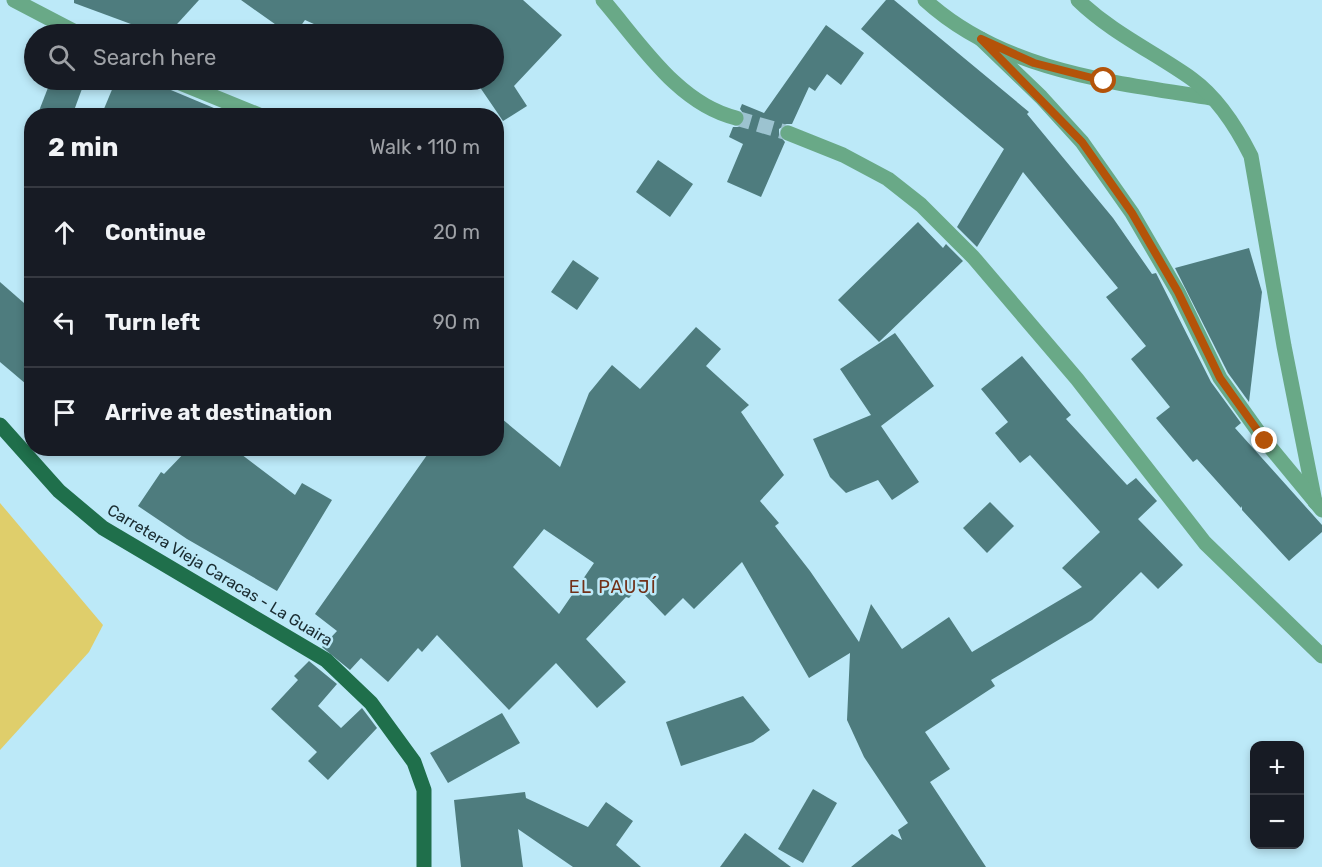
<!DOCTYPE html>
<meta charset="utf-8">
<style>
:root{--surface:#171b24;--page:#242831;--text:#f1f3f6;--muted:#9ea1a6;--line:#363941}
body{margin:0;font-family:Rubik,sans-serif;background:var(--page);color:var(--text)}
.controls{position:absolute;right:18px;bottom:18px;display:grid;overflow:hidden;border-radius:12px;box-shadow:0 3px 9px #0003}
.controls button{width:54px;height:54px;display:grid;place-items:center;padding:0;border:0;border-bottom:2px solid var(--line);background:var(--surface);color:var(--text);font:30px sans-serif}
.stop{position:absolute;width:18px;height:18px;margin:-14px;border:4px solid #b45309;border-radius:50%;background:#fff}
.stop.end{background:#b45309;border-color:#fff;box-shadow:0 2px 6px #0008}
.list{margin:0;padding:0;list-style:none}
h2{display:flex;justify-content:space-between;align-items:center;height:78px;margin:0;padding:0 24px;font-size:26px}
h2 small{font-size:20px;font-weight:400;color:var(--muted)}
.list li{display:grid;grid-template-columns:39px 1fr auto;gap:18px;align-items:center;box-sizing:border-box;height:90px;padding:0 24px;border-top:2px solid var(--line)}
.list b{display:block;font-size:22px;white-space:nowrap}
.list em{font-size:20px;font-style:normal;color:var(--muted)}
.icon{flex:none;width:33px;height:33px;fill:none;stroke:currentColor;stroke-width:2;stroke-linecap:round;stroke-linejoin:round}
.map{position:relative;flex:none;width:1322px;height:867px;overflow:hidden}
.search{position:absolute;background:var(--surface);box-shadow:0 3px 9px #0003;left:24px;top:24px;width:480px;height:66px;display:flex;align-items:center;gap:15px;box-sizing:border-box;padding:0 21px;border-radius:33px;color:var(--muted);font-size:22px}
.panel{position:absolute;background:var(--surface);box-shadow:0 3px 9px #0003;left:24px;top:108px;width:480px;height:348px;border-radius:24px}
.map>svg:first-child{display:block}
.green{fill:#dfce6b}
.building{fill:#4e7c7e;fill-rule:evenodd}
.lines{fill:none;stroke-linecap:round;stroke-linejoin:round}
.minor-tunnel{stroke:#9cc3d0;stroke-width:15;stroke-dasharray:15 8;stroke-linecap:butt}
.minor{stroke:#69a987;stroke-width:15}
.major{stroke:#1f6f4b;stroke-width:15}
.route{stroke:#b45309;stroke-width:8}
.labels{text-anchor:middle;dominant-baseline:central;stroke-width:5;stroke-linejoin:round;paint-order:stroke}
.street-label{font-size:16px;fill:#1a2c31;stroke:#bce9f8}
.neighbourhood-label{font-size:18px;letter-spacing:1.5px;fill:#723018;stroke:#bce9f8}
</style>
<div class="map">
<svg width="1322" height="867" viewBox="0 0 1322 867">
<rect width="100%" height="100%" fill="#bce9f8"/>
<path class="green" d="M 0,503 L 103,625 L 89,652 L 0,750 Z"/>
<g class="building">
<path d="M 74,0 L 199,0 L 168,34 L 158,34 L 74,3 Z"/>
<path d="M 241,0 L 523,0 L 562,35 L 514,86 L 527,106 L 503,121 L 475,80 L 494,80 L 494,34 L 336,34 L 305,20 L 295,34 L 289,34 Z"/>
<path d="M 886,0 L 894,0 L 1029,112 L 1027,114 L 1113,218 L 1152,274 L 1156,273 L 1211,382 L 1241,423 L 1235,428 L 1322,525 L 1322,532 L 1289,561 L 1242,510 L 1242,506 L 1241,508 L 1197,459 L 1193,462 L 1156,418 L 1170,407 L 1131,359 L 1146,346 L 1106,297 L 1118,288 L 1023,172 L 977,247 L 957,227 L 1004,149 L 861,29 Z"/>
<path d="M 826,25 L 864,53 L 841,85 L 827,74 L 815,91 L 809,87 L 792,124 L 786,124 L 779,129 L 779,135 L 785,142 L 761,197 L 727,182 L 743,144 L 729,137 L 733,127 L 738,127 L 745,122 L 745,116 L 740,109 L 742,104 L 764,113 Z"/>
<path d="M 51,80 L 66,80 L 83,86 L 72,116 L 37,116 Z"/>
<path d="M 116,80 L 147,80 L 233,116 L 101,116 Z"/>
<path d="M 658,160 L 693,184 L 670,217 L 636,192 Z"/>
<path d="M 918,222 L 943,248 L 946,244 L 963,261 L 879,342 L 838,300 Z"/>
<path d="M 1249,248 L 1262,292 L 1249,402 L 1228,373 L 1175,268 Z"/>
<path d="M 573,260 L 599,278 L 577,310 L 551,292 Z"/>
<path d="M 0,282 L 32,310 L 32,389 L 0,362 Z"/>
<path d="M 696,327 L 721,349 L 706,366 L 749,405 L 741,412 L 784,475 L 760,501 L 779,523 L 775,526 L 810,571 L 859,642 L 871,604 L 902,649 L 949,617 L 972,652 L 1082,587 L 1062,568 L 1100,532 L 1030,455 L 1020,463 L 995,433 L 1008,422 L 981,389 L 1022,356 L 1071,415 L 1066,419 L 1127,485 L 1136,478 L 1157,501 L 1138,519 L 1183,565 L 1158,589 L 1141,572 L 1092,620 L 991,680 L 995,686 L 925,732 L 950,769 L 930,782 L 986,867 L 851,867 L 892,834 L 902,840 L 898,830 L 908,823 L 864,757 L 847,720 L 850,653 L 809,678 L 742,562 L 694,609 L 683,598 L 665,616 L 638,588 L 629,598 L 626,597 L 586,639 L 626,682 L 597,708 L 556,663 L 509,710 L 437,635 L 422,652 L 418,648 L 388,682 L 361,658 L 350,670 L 322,647 L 337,631 L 315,614 L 432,448 L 496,448 L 496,414 L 560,467 L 589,393 L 612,365 L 640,389 ZM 544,529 L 594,563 L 559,614 L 513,567 Z"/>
<path d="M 895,333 L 934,386 L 881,426 L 919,482 L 892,500 L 878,480 L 846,493 L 830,477 L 813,439 L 871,415 L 840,369 Z"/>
<path d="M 189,448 L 233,448 L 295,495 L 302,483 L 332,500 L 277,591 L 187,539 L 138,506 L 161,472 L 164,474 Z"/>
<path d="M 990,502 L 1014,526 L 987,553 L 963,528 Z"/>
<path d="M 309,661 L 337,684 L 318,706 L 341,728 L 362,708 L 377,728 L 328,780 L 308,761 L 317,752 L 271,709 L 298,680 L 294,676 Z"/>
<path d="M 743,696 L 770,730 L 753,742 L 681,766 L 666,722 Z"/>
<path d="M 502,713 L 520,743 L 448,783 L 430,753 Z"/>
<path d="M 813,789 L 837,803 L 803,863 L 778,849 Z"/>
<path d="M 525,792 L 526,798 L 588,827 L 606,802 L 633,821 L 616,845 L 641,867 L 573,867 L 518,829 L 523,867 L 461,867 L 454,800 Z"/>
<path d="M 745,833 L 791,867 L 720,867 Z"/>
</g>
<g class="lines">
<path class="minor-tunnel" d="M 736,118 L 788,133"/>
<g class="minor">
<path d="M 14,0 L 79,34"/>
<path d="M 603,0 C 640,43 678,104 736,118"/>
<path d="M 925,0 C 1003,71 1111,82 1211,98"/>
<path d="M 1078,0 C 1112,33 1154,52 1192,79 C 1218,98 1237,128 1251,156 L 1284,346 L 1315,502"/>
<path d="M 981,39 L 1041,97 L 1082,142 L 1132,213 L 1178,292 L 1220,378 L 1265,441 L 1322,510"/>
<path d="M 173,80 L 259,115"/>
<path d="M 788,133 L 843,155 L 888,179 L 921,205 L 973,257 L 1077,379 L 1205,543 L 1322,656"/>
</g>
<path class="major" d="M 0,425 L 59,491 L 103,528 L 326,660 L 371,703 L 414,762 L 424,790 L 424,867"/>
</g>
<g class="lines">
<path class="route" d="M 1104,81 L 1034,63 L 981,39 L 1082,142 L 1132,213 L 1178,292 L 1220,378 L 1265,441"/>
</g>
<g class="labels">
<g class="street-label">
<text transform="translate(220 575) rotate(31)">Carretera Vieja Caracas - La Guaira</text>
</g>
<g class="neighbourhood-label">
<text x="613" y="587">EL PAUJÍ</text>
</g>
</g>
</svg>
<div class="controls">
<button>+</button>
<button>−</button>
</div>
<div class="stop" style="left:1104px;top:81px"></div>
<div class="stop end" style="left:1265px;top:441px"></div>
<div class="search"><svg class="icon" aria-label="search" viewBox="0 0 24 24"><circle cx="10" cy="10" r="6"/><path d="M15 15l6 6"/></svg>Search here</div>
<section class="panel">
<h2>2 min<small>Walk · 110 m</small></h2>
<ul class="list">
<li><svg class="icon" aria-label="ahead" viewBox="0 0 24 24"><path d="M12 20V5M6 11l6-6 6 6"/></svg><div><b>Continue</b></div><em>20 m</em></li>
<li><svg class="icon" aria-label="left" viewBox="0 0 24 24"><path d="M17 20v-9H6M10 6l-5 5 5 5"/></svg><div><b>Turn left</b></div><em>90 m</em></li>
<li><svg class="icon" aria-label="arrive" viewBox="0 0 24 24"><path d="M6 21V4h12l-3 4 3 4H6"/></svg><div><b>Arrive at destination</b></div></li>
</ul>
</section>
</div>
